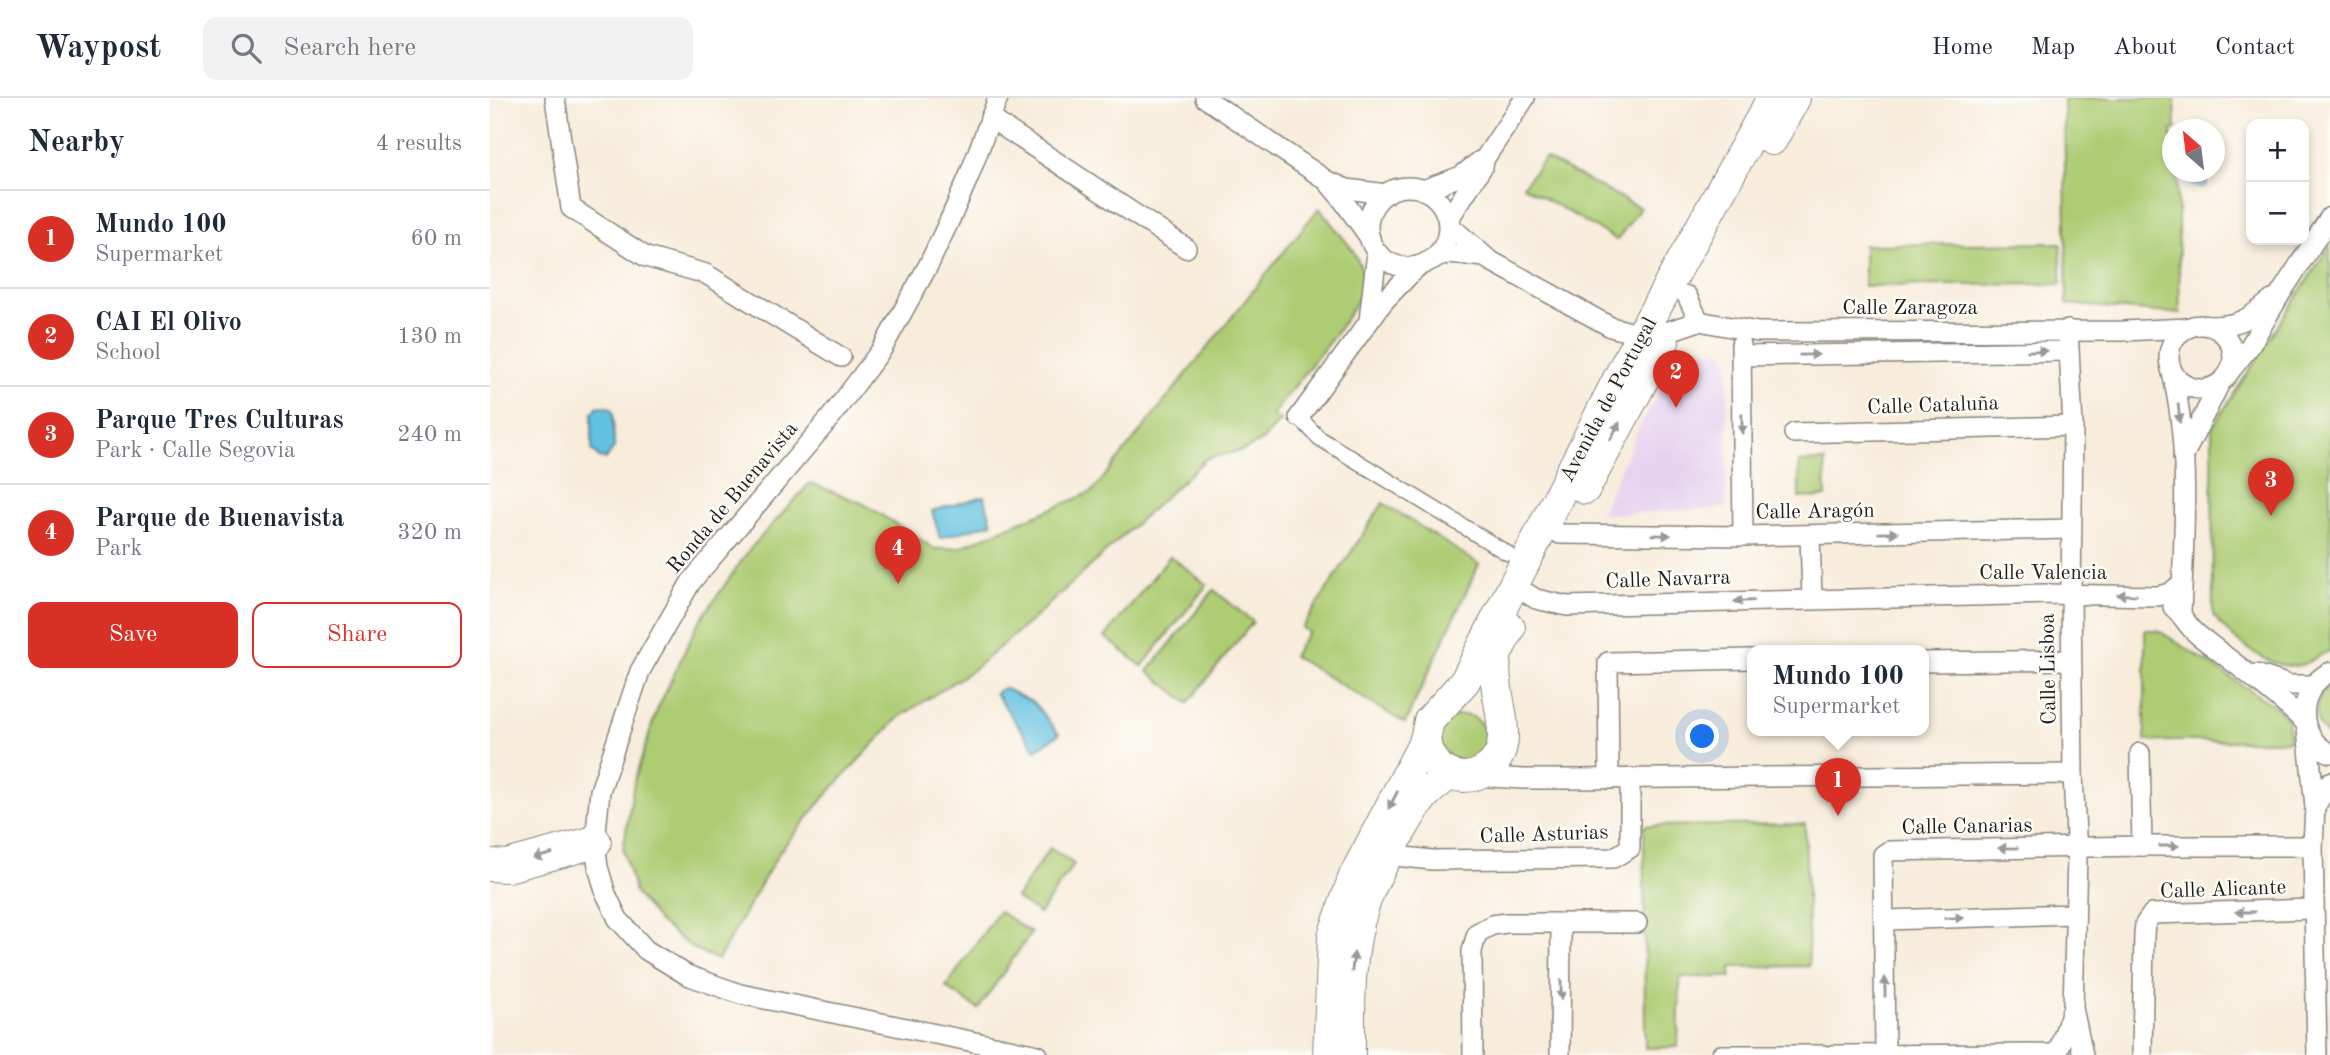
<!DOCTYPE html>
<meta charset="utf-8">
<style>
:root{--surface:#fff;--page:#f2f2f3;--text:#1f2937;--muted:#747a83;--line:#e0e1e3;--accent:#d93025}
body{margin:0;font-family:"Old Standard TT",serif;background:var(--page);color:var(--text)}
.controls{position:absolute;right:21px;top:21px;display:grid;overflow:hidden;border-radius:14px;box-shadow:0 4px 10px #0003}
.controls button{width:63px;height:63px;display:grid;place-items:center;padding:0;border:0;border-bottom:2px solid var(--line);background:var(--surface);color:var(--text);font:35px sans-serif}
.compass{position:absolute;left:1672px;top:21px;width:63px;height:63px;border-radius:50%;background:var(--surface);box-shadow:0 4px 10px #0003;rotate:332deg}
.you{position:absolute;left:1213px;top:639px;width:24px;height:24px;margin:-18px;border:5px solid #fff;border-radius:50%;background:#1a73e8;box-shadow:0 0 0 10px #1a73e833}
.badge{display:grid;place-items:center;width:46px;height:46px;border-radius:50%;background:var(--accent);color:#fff;font-size:23px;font-weight:700}
.pin{position:absolute;translate:-50% -58px;filter:drop-shadow(0 2px 4px #0008)}
.pin::after{content:'';position:absolute;top:37px;width:24px;height:21px;background:inherit;clip-path:polygon(0 0,100% 0,50% 100%)}
.popup{position:absolute;left:1257px;top:547px;width:182px;height:91px;box-sizing:border-box;display:grid;place-content:center;border-radius:14px;background:var(--surface);filter:drop-shadow(0 2px 5px #0005);font-size:23px;white-space:nowrap;color:var(--muted)}
.popup b{font-size:26px;color:var(--text)}
.popup::after{content:'';position:absolute;left:50%;top:100%;margin-left:-14px;border:14px solid transparent;border-top-color:var(--surface)}
.list{margin:0;padding:0;list-style:none}
h2{display:flex;justify-content:space-between;align-items:center;height:91px;margin:0;padding:0 28px;font-size:30px}
h2 small{font-size:23px;font-weight:400;color:var(--muted)}
.list li{display:grid;grid-template-columns:46px 1fr auto;gap:21px;align-items:center;box-sizing:border-box;height:98px;padding:0 28px;border-top:2px solid var(--line)}
.list b{display:block;font-size:26px;white-space:nowrap}
.list p{margin:0;font-size:23px;white-space:nowrap;color:var(--muted)}
.list em{font-size:23px;font-style:normal;color:var(--muted)}
.actions{display:flex;gap:14px;padding:21px 28px}
.actions a{flex:1;padding:16px 0;border:2px solid var(--accent);border-radius:14px;text-align:center;font-size:24px;color:var(--accent)}
.actions .main{background:var(--accent);color:#fff}
.icon{flex:none;width:38px;height:38px;fill:none;stroke:currentColor;stroke-width:2;stroke-linecap:round;stroke-linejoin:round}
.map{position:relative;flex:none;width:1840px;height:957px;overflow:hidden}
header{display:flex;align-items:center;gap:42px;box-sizing:border-box;height:98px;padding:0 35px;background:var(--surface);border-bottom:2px solid var(--line)}
header strong{font-size:33px}
nav{display:flex;gap:38px;margin-inline-start:auto;font-size:24px}
.search{width:490px;height:63px;background:var(--page);display:flex;align-items:center;gap:18px;box-sizing:border-box;padding:0 24px;border-radius:14px;color:var(--muted);font-size:26px}
main{display:flex}
aside{flex:1;background:var(--surface)}
.map>svg:first-child{display:block}
.built{fill:#e6d2f0}
.green{fill:#adcc73;stroke:#647448;stroke-width:2}
.water{fill:#63c1e1;stroke:#406e7e;stroke-width:2}
.lines{fill:none;stroke-linecap:round;stroke-linejoin:round}
.pedestrian-casing{stroke:#8a847c;stroke-width:17}
.minor-casing{stroke:#8a847c;stroke-width:22}
.primary-casing{stroke:#8a847c;stroke-width:32}
.trunk-casing{stroke:#8a847c;stroke-width:34}
.pedestrian{stroke:#fff;stroke-width:14}
.minor{stroke:#fff;stroke-width:19}
.primary{stroke:#fff;stroke-width:30}
.trunk{stroke:#fff;stroke-width:32}
.oneway{fill:#999}
.labels{text-anchor:middle;dominant-baseline:central;stroke-width:5;stroke-linejoin:round;paint-order:stroke}
.street-label{font-size:21px;fill:#1c1c1c;stroke:#fdfcf7}
</style>
<header>
<strong>Waypost</strong>
<div class="search"><svg class="icon" aria-label="search" viewBox="0 0 24 24"><circle cx="10" cy="10" r="6"/><path d="M15 15l6 6"/></svg>Search here</div>
<nav><a>Home</a><a>Map</a><a>About</a><a>Contact</a></nav>
</header>
<main>
<aside>
<h2>Nearby<small>4 results</small></h2>
<ul class="list">
<li><span class="badge">1</span><div><b>Mundo 100</b><p>Supermarket</p></div><em>60 m</em></li>
<li><span class="badge">2</span><div><b>CAI El Olivo</b><p>School</p></div><em>130 m</em></li>
<li><span class="badge">3</span><div><b>Parque Tres Culturas</b><p>Park · Calle Segovia</p></div><em>240 m</em></li>
<li><span class="badge">4</span><div><b>Parque de Buenavista</b><p>Park</p></div><em>320 m</em></li>
</ul>
<div class="actions"><a class="main">Save</a><a>Share</a></div>
</aside>
<div class="map">
<svg width="1840" height="957" viewBox="0 0 1840 957">
<rect width="100%" height="100%" fill="#fdfcf7"/>
<filter id="ink" filterUnits="userSpaceOnUse"><feTurbulence type="fractalNoise" baseFrequency=".0143" numOctaves="2"/><feDisplacementMap in="SourceGraphic" scale="14" xChannelSelector="R" yChannelSelector="G"/><feConvolveMatrix kernelMatrix="1 2 1 2 8 2 1 2 1" color-interpolation-filters="sRGB"/></filter>
<filter id="wash" filterUnits="userSpaceOnUse"><feTurbulence type="fractalNoise" baseFrequency=".00686" numOctaves="4" result="noise"/><feDisplacementMap in="SourceGraphic" scale="28" xChannelSelector="R" yChannelSelector="G"/><feGaussianBlur stdDeviation="1.57" result="paint"/><feColorMatrix in="noise" values="0 0 0 0 0 0 0 0 0 0 0 0 0 0 0 0 0 1.4 0 .05"/><feComposite in="paint" operator="in"/></filter>
<g filter="url(#wash)">
<rect width="100%" height="100%" fill="#f8ecdb"/>
<path class="built" d="M 1225,250 L 1233,255 L 1238,263 L 1236,410 L 1110,417 L 1148,331 L 1187,265 L 1201,254 L 1209,252 L 1220,253 Z"/>
<g class="green">
<path d="M 1574,0 L 1685,0 L 1686,31 L 1682,32 L 1682,74 L 1687,74 L 1690,216 L 1577,206 Z"/>
<path d="M 1055,60 L 1150,110 L 1127,142 L 1033,88 Z"/>
<path d="M 829,110 L 863,152 L 873,174 L 869,201 L 843,239 L 782,317 L 790,323 L 772,343 L 754,352 L 717,360 L 544,520 L 484,571 L 408,620 L 339,694 L 290,753 L 228,862 L 202,850 L 169,824 L 145,795 L 133,752 L 144,684 L 167,612 L 207,527 L 259,452 L 320,385 L 374,406 L 445,451 L 468,450 L 602,394 Z"/>
<path d="M 1571,145 L 1571,186 L 1374,188 L 1374,147 Z"/>
<path d="M 1840,147 L 1840,553 C 1830,556 1821,564 1810,567 C 1781,574 1739,539 1723,517 L 1722,330 Z"/>
<path d="M 1335,363 L 1336,399 L 1309,400 L 1309,364 Z"/>
<path d="M 893,405 L 989,466 L 915,625 L 803,558 L 818,534 L 812,530 Z"/>
<path d="M 680,458 L 717,487 L 652,568 L 615,539 Z"/>
<path d="M 724,492 L 763,524 L 698,605 L 658,573 Z"/>
<path d="M 1655,532 L 1667,532 L 1674,536 L 1789,611 L 1798,622 L 1800,643 L 1655,643 Z"/>
<path d="M 1840,587 L 1840,639 C 1821,626 1823,601 1840,587 Z"/>
<circle cx="973" cy="640" r="23"/>
<path d="M 1315,726 L 1319,868 L 1241,869 L 1241,879 L 1190,879 L 1188,949 L 1155,950 L 1154,728 Z"/>
<path d="M 560,750 L 584,766 L 549,816 L 526,800 Z"/>
<path d="M 509,813 L 541,835 L 488,911 L 456,889 Z"/>
</g>
<g class="water">
<path d="M 1699,74 L 1719,74 L 1716,88 L 1711,90 L 1702,87 Z"/>
<path d="M 113,308 L 121,310 L 123,315 L 124,350 L 116,361 L 109,360 L 102,352 L 102,316 L 107,309 Z"/>
<path d="M 494,398 L 502,425 L 450,440 L 442,413 Z"/>
<path d="M 514,590 L 544,605 L 569,636 L 546,652 L 505,595 Z"/>
</g>
</g>
<g filter="url(#ink)">
<g class="lines">
<g class="pedestrian-casing">
<path id="pedestrian" d="M 809,319 L 829,340 L 1017,455"/>
</g>
<g class="minor-casing">
<g id="minor">
<path d="M 65,0 L 81,110 L 156,159 L 216,176 L 351,259"/>
<path d="M 508,0 L 479,78 L 462,117 L 439,166 L 392,251 L 340,320 L 201,484 L 150,573 L 110,693 L 105,744 L 108,769 L 116,796 L 128,821 L 156,852 L 197,877 L 250,896 L 548,957"/>
<path d="M 715,0 L 836,82 L 852,101 L 880,140"/>
<path d="M 500,20 L 696,150"/>
<path d="M 840,84 L 857,91 L 896,96"/>
<circle cx="918" cy="129" r="40"/>
<path d="M 933,92 L 971,78 L 990,63"/>
<path d="M 958,122 L 993,68 L 995,60 L 1035,0"/>
<path d="M 959,127 L 999,162 L 1121,229 L 1151,237 L 1179,233 L 1209,223 L 1268,234 L 1633,233 L 1698,230"/>
<path d="M 941,162 L 960,155 L 994,159"/>
<path d="M 1197,198 L 1209,223"/>
<path d="M 879,222 L 887,154"/>
<circle cx="1711" cy="259" r="32"/>
<path d="M 1720,228 C 1750,228 1759,220 1782,202"/>
<path d="M 1578,232 L 1583,328 L 1581,496 L 1583,676 L 1587,758 L 1583,910 L 1593,957"/>
<path d="M 1251,246 L 1253,438"/>
<path d="M 1251,258 L 1579,253"/>
<path d="M 1681,271 C 1701,347 1694,437 1691,515"/>
<path d="M 1740,273 L 1760,248 L 1791,195 L 1840,119"/>
<path d="M 809,319 L 894,203 L 928,168"/>
<path d="M 1304,335 L 1583,328"/>
<path d="M 1693,359 L 1730,285"/>
<path d="M 1070,436 L 1253,438 L 1581,431"/>
<path d="M 1320,437 L 1322,501"/>
<path d="M 1038,496 L 1046,501 L 1077,508 L 1559,496 L 1668,498 L 1680,495 L 1692,485"/>
<path d="M 1683,509 C 1693,517 1697,528 1708,537 C 1744,565 1781,592 1815,624"/>
<path d="M 1434,564 L 1581,562"/>
<path d="M 1840,574 C 1807,590 1805,639 1840,655"/>
<path d="M 1766,576 L 1799,587 L 1823,587"/>
<path d="M 1817,631 L 1825,709 L 1823,748 L 1827,957"/>
<path d="M 1650,655 L 1652,748"/>
<path d="M 985,678 L 1033,681 L 1085,681 L 1583,676"/>
<path d="M 1119,681 L 1118,564 L 1262,561"/>
<path d="M 1825,709 L 1840,684"/>
<path d="M 897,757 L 942,762 L 1123,760 L 1140,750 L 1140,680"/>
<path d="M 1396,822 L 1585,816"/>
<path d="M 1568,954 L 1582,912"/>
<path d="M 1395,956 L 1393,757 L 1399,753 L 1652,748 L 1823,748"/>
<path d="M 983,957 L 982,853 L 987,835 L 1002,827 L 1016,825 L 1147,825"/>
<path d="M 1070,957 L 1071,826"/>
<path d="M 1231,957 L 1333,957"/>
<path d="M 1343,957 L 1563,956"/>
<path d="M 1652,957 L 1654,837 L 1655,826 L 1662,816 L 1823,811"/>
</g>
</g>
<g class="primary-casing">
<g id="primary">
<path d="M 1282,42 L 1305,0"/>
<path d="M 1095,391 L 1174,243"/>
<path d="M 935,642 C 937,655 942,666 954,673 C 965,680 978,681 990,675 C 1035,654 999,597 1006,560 C 1008,550 1016,539 1020,530"/>
<path d="M 838,957 L 843,838 L 864,778 L 935,642 L 939,623 L 975,583 L 1141,255 L 1282,0"/>
<path d="M 860,957 C 860,908 858,856 874,808 C 881,785 895,762 907,741 C 924,711 930,696 960,677"/>
</g>
</g>
<g class="trunk-casing">
<path id="trunk" d="M 0,767 L 17,768 L 105,744"/>
</g>
<use href="#pedestrian" class="pedestrian"/>
<use href="#minor" class="minor"/>
<use href="#primary" class="primary"/>
<use href="#trunk" class="trunk"/>
</g>
<defs><path id="oneway-solid" d="M-6-.8H1V-3.2L6.5 0L1 3.2V.8H-6Z" transform="scale(1.75)"/></defs>
<g class="oneway">
<use href="#oneway-solid" transform="translate(1547 253) rotate(-1)"/>
<use href="#oneway-solid" transform="translate(1319 257) rotate(-1)"/>
<use href="#oneway-solid" transform="translate(1689 315) rotate(85)"/>
<use href="#oneway-solid" transform="translate(1252 326) rotate(89)"/>
<use href="#oneway-solid" transform="translate(1125 333) rotate(-62)"/>
<use href="#oneway-solid" transform="translate(1398 435) rotate(-1)"/>
<use href="#oneway-solid" transform="translate(1171 437) rotate(1)"/>
<use href="#oneway-solid" transform="translate(1637 497) rotate(-179)"/>
<use href="#oneway-solid" transform="translate(1254 503) rotate(178)"/>
<use href="#oneway-solid" transform="translate(903 702) rotate(118)"/>
<use href="#oneway-solid" transform="translate(1679 748)"/>
<use href="#oneway-solid" transform="translate(1518 750) rotate(179)"/>
<use href="#oneway-solid" transform="translate(53 758) rotate(166)"/>
<use href="#oneway-solid" transform="translate(1755 814) rotate(-180)"/>
<use href="#oneway-solid" transform="translate(1464 820) rotate(-2)"/>
<use href="#oneway-solid" transform="translate(863 864) rotate(-83)"/>
<use href="#oneway-solid" transform="translate(1395 889) rotate(-90)"/>
<use href="#oneway-solid" transform="translate(1071 892) rotate(90)"/>
</g>
</g>
<g class="labels">
<g class="street-label">
<text x="1420" y="210">Calle Zaragoza</text>
<text transform="translate(1119 302) rotate(-62)">Avenida de Portugal</text>
<text transform="translate(1443 308) rotate(-2)">Calle Cataluña</text>
<text transform="translate(243 400) rotate(-50)">Ronda de Buenavista</text>
<text transform="translate(1325 414) rotate(-1)">Calle Aragón</text>
<text x="1553" y="475">Calle Valencia</text>
<text transform="translate(1178 482) rotate(-2)">Calle Navarra</text>
<text transform="translate(1559 571) rotate(-91)">Calle Lisboa</text>
<text transform="translate(1477 729) rotate(-1)">Calle Canarias</text>
<text transform="translate(1054 737) rotate(-2)">Calle Asturias</text>
<text transform="translate(1733 792) rotate(-2)">Calle Alicante</text>
</g>
</g>
</svg>
<div class="controls">
<button>+</button>
<button>−</button>
</div>
<svg class="compass" viewBox="-18 -18 36 36"><path d="M0-13l5 13h-10z" fill="#e53935"/><path d="M0 13l5-13h-10z" fill="#747a83"/></svg>
<div class="you"></div>
<div class="pin badge" style="left:1348px;top:718px">1</div>
<div class="popup"><b>Mundo 100</b>Supermarket</div>
<div class="pin badge" style="left:1186px;top:310px">2</div>
<div class="pin badge" style="left:1781px;top:418px">3</div>
<div class="pin badge" style="left:408px;top:486px">4</div>
</div>
</main>
